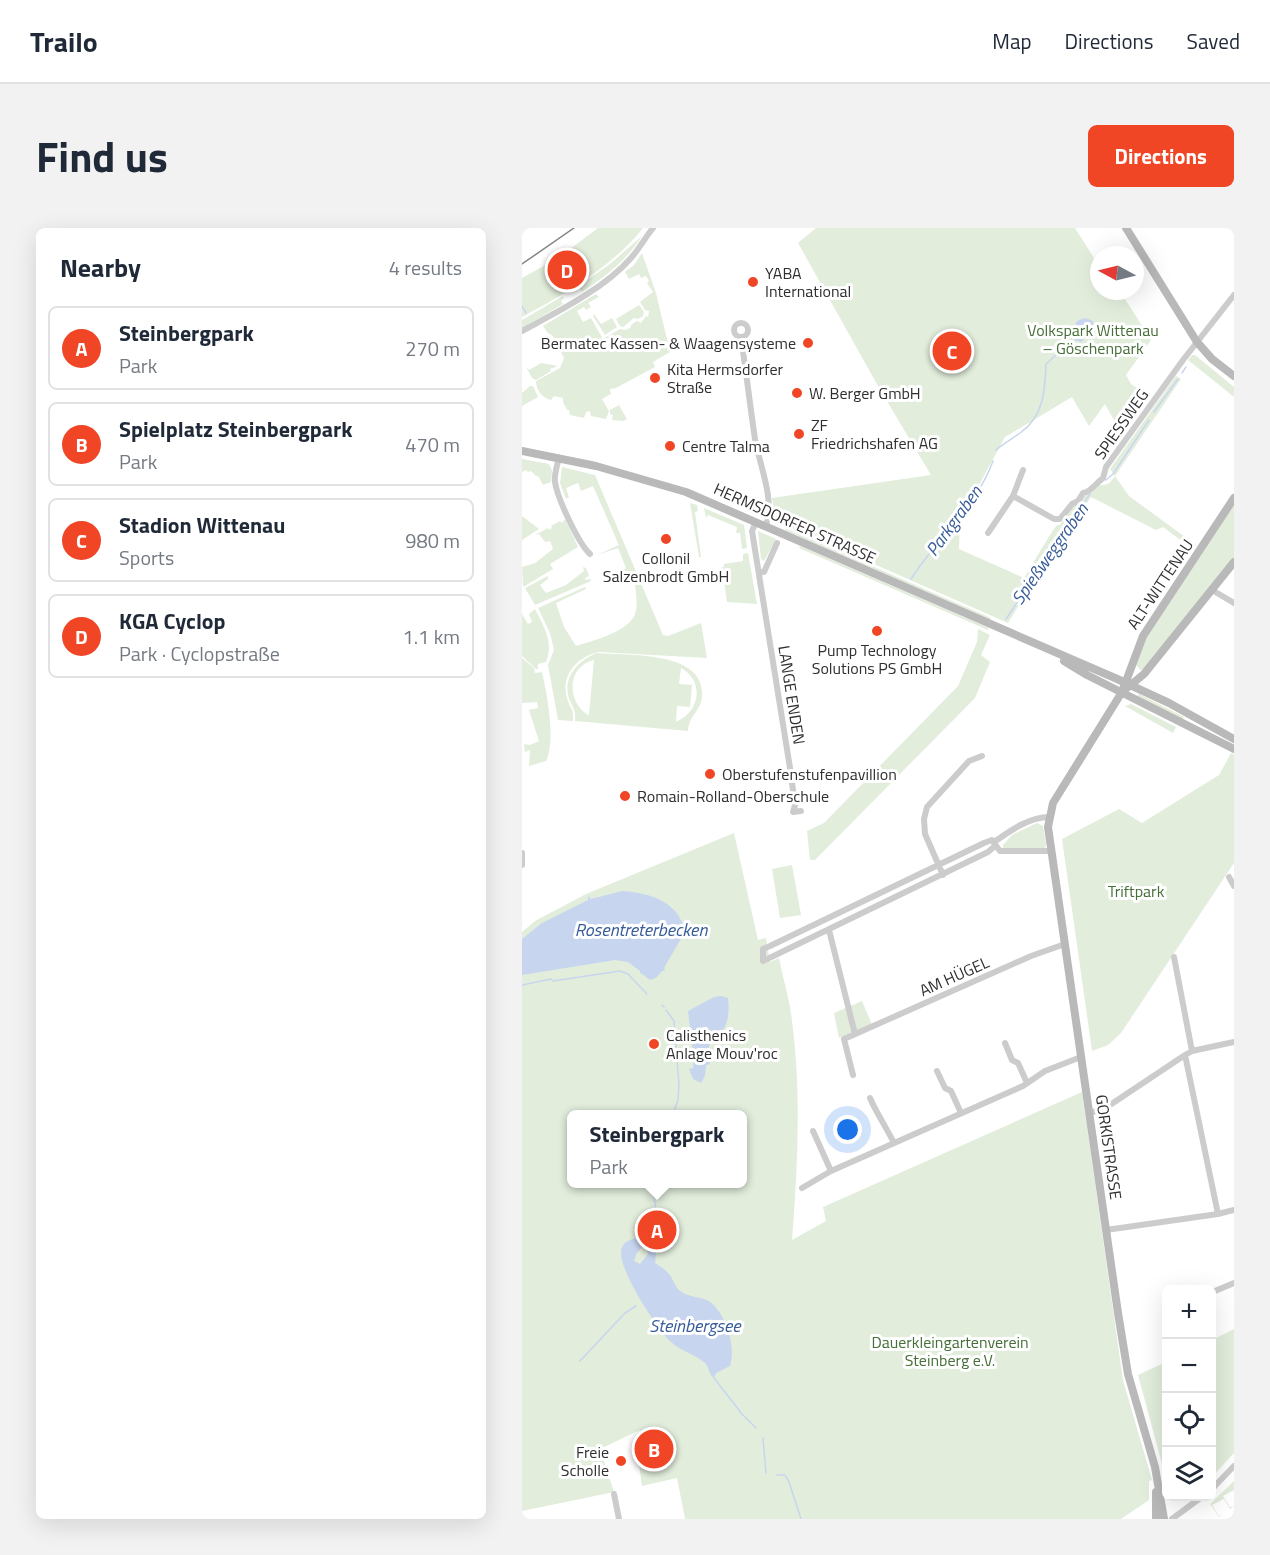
<!DOCTYPE html>
<meta charset="utf-8">
<style>
:root{--surface:#fff;--page:#f2f2f3;--text:#1f2937;--muted:#747a83;--line:#e0e1e3;--accent:#f14626}
body{margin:0;font-family:"Titillium Web",sans-serif;background:var(--page);color:var(--text)}
.controls{position:absolute;right:18px;bottom:18px;display:grid;overflow:hidden;border-radius:9px;box-shadow:0 6px 24px #0002}
.controls button{width:54px;height:54px;display:grid;place-items:center;padding:0;border:0;border-bottom:2px solid var(--line);background:var(--surface);color:var(--text);font:30px sans-serif}
.compass{position:absolute;left:568px;top:18px;width:54px;height:54px;border-radius:50%;background:var(--surface);box-shadow:0 6px 24px #0002;rotate:277deg}
.you{position:absolute;left:326px;top:902px;width:21px;height:21px;margin:-15px;border:4px solid #fff;border-radius:50%;background:#1a73e8;box-shadow:0 0 0 9px #1a73e833}
.badge{display:grid;place-items:center;width:39px;height:39px;border-radius:50%;background:var(--accent);color:#fff;font-size:20px;font-weight:700}
.pin{position:absolute;translate:-50% -50%;border:3px solid #fff;box-shadow:0 2px 6px #0006}
.popup{position:absolute;left:45px;top:882px;width:180px;height:78px;box-sizing:border-box;display:grid;place-content:center;border-radius:9px;background:var(--surface);filter:drop-shadow(0 2px 4px #0005);font-size:20px;white-space:nowrap;color:var(--muted)}
.popup b{font-size:22px;color:var(--text)}
.popup::after{content:'';position:absolute;left:50%;top:100%;margin-left:-12px;border:12px solid transparent;border-top-color:var(--surface)}
.list{margin:0;padding:0;list-style:none}
h2{display:flex;justify-content:space-between;align-items:center;height:78px;margin:0;padding:0 24px;font-size:26px}
h2 small{font-size:20px;font-weight:400;color:var(--muted)}
.list li{display:grid;grid-template-columns:39px 1fr auto;gap:18px;align-items:center;box-sizing:border-box;height:84px;margin:0 12px 12px;padding:0 12px;border:2px solid var(--line);border-radius:9px}
.list b{display:block;font-size:22px;white-space:nowrap}
.list p{margin:0;font-size:20px;white-space:nowrap;color:var(--muted)}
.list em{font-size:20px;font-style:normal;color:var(--muted)}
.icon{flex:none;width:33px;height:33px;fill:none;stroke:currentColor;stroke-width:2;stroke-linecap:round;stroke-linejoin:round}
.map{position:relative;flex:none;width:712px;height:1291px;overflow:hidden;border-radius:9px}
header{display:flex;align-items:center;gap:36px;box-sizing:border-box;height:84px;padding:0 30px;background:var(--surface);border-bottom:2px solid var(--line)}
header strong{font-size:28px}
nav{display:flex;gap:33px;margin-inline-start:auto;font-size:21px}
.intro{display:flex;align-items:center;justify-content:space-between;box-sizing:border-box;height:144px;padding:0 36px}
h1{margin:0;font-size:42px}
.button{padding:15px 27px;border-radius:9px;background:var(--accent);color:#fff;font-size:21px;font-weight:700}
main{display:flex;gap:36px;padding:0 36px}
aside{flex:1;background:var(--surface);border-radius:9px;box-shadow:0 6px 24px #0002}
.map>svg:first-child{display:block}
.green{fill:#e2eddc;fill-rule:evenodd}
.water{fill:#c7d6ee;fill-rule:evenodd}
.lines{fill:none;stroke-linecap:round;stroke-linejoin:round}
.stream{stroke:#c7d6ee;stroke-width:1.5}
.minor{stroke:#ccc;stroke-width:6}
.secondary{stroke:#b9b9b9;stroke-width:8}
.tram{stroke:#848484;stroke-width:1.5}
.poi-dot{fill:#f14626;stroke:#fff;stroke-width:2}
.labels{text-anchor:middle;stroke-width:6;stroke-linejoin:round;paint-order:stroke}
.poi-label{font-size:16px;fill:#2f2f2f;stroke:#fff;text-anchor:start}
.park-label{font-size:16px;fill:#466e39;stroke:#fff}
.street-label{font-size:16px;fill:#2f2f2f;stroke:#fff}
.water-label{font-size:18px;font-style:italic;fill:#375c98;stroke:#fff}
</style>
<header>
<strong>Trailo</strong>
<nav><a>Map</a><a>Directions</a><a>Saved</a></nav>
</header>
<div class="intro"><h1>Find us</h1><a class="button">Directions</a></div>
<main>
<aside>
<h2>Nearby<small>4 results</small></h2>
<ul class="list">
<li><span class="badge">A</span><div><b>Steinbergpark</b><p>Park</p></div><em>270 m</em></li>
<li><span class="badge">B</span><div><b>Spielplatz Steinbergpark</b><p>Park</p></div><em>470 m</em></li>
<li><span class="badge">C</span><div><b>Stadion Wittenau</b><p>Sports</p></div><em>980 m</em></li>
<li><span class="badge">D</span><div><b>KGA Cyclop</b><p>Park · Cyclopstraße</p></div><em>1.1 km</em></li>
</ul>
</aside>
<div class="map">
<svg width="712" height="1291" viewBox="0 0 712 1291">
<rect width="100%" height="100%" fill="#fff"/>
<!-- green -->
<path class="green" d="M76,0H121C90,39 43,66 0,89V50L36,30Z
M294,0H553L577,38V63H598L629,112L604,147L609,156L628,169L604,202L593,194L583,176L567,198L550,169L483,209L438,292L437,321L502,350L531,302L535,297H538L551,278L576,257C586,258 588,255 593,248L588,241L654,148L659,151L593,248L607,268L674,317L669,325L668,319L641,299L634,302L569,269L512,352L486,395L254,293L250,270L409,247L356,158L276,15Z
M120,8C103,34 85,47 60,64L58,61L54,63L52,61L88,36Z
M120,25L134,65L148,124L131,134L133,139L94,160L88,161L89,166L80,171L87,183L84,191L69,188L68,183L64,184L62,190L48,187L47,182H45L41,174V170L32,168L29,172C20,170 14,162 14,153L38,140L42,130L31,108L25,104L21,98L74,66L77,69L66,75L69,79L64,82L62,79L55,83L61,94L69,90L81,111L98,101L103,102L108,100L110,96L115,93L119,95L124,88L126,89L127,83L123,82L118,74L131,64L125,55L127,53L124,48L119,50L117,46L107,51L103,44L112,37Z
M41,68L42,70L39,73L41,76L0,100V92Z
M117,77L122,84L121,88L116,91L112,90L101,99L98,98L94,91Z
M72,86L79,96L90,90L95,99L83,107L71,88Z
M670,127H673L712,159V169L666,132Z
M19,135L36,138L28,141L29,143L14,152L10,150L4,139L7,142Z
M8,158H11L16,169L0,178V165Z
M97,177L105,191L101,193L90,192L91,187L88,186V182Z
M0,231L27,236L30,242L29,254L21,257L16,248H14L9,243L6,244L4,242L0,244Z
M40,239L73,247L141,407L146,408L179,395L185,430L77,424C56,428 38,447 45,470C48,482 52,479 51,493L36,492L26,437L32,422L28,405L16,380L63,359L64,361L34,375L42,399L54,418C70,413 101,405 111,390C117,381 114,367 113,356L97,343L104,340L96,320L75,327L97,317L71,258L59,263L56,255L44,260L47,269L44,271L38,255Z
M168,275L175,277L176,283L173,284L179,329H177Z
M712,275V329L623,441L618,442L614,436L623,410Z
M182,280L222,297L225,320L220,321L218,305H214L215,299L186,287L184,290Z
M0,288L17,301L0,312Z
M43,291L56,319L28,336L31,341L1,359L0,339L13,335L31,321L28,313L23,314L17,306L13,307L26,300L27,302L30,300L29,298L38,293L40,295Z
M263,300L469,390L468,392L263,302Z
M236,303L254,311L242,333L239,331Z
M278,318L467,400L466,402L277,320Z
M226,325L235,376L205,374L200,339H202V336L221,333V326Z
M61,339L64,340L67,348L63,350L64,352L68,351L69,353L13,377L3,360L26,348V351L18,357L24,365L44,357L62,343Z
M13,381C22,399 32,414 24,434L16,436V441H14L0,428V386L6,396L10,394L7,386Z
M456,401L468,407L459,427L468,434L453,470L293,632H288L285,603L302,595L436,458L455,414Z
M75,425C106,428 184,422 180,469C178,485 167,487 166,503L53,493C54,481 51,481 47,470C40,449 57,432 75,425ZM72,432L67,486L66,487C44,473 45,438 72,432ZM159,440C183,453 178,484 154,494L155,478L168,479L170,457L157,456Z
M0,430L12,440L13,445L20,444C25,466 34,513 24,533L7,538L8,522L3,524L2,516L8,517L17,513L7,482L16,480L15,474L0,475Z
M617,466L662,489L661,492L614,469Z
M609,476L654,499L651,505L603,478Z
M709,525L712,527V635L599,805L586,817L570,823L540,611L597,581L620,595L697,547Z
M515,595L521,598L524,616L523,620L481,621V617L490,607Z
M212,605L236,712L244,710L248,734L257,730C260,746 265,763 268,779C280,856 276,935 270,1012L304,993L301,979L560,864L601,1152L630,1252L627,1253V1272L599,1291H163L155,1250L120,1258L115,1222L121,1215L118,1202L78,1221L92,1264L0,1283V704L13,693L64,666ZM50,886H220V956H50Z
M270,637L279,687L258,690L250,641Z
M340,773L350,797L317,810L312,785Z
M712,1101V1225L690,1249V1112Z
M644,1134V1133V1251L616,1147Z
M712,1253V1262L701,1268L708,1279L712,1278L708,1281L702,1271L690,1277L697,1288L701,1287L697,1289L688,1276Z"/>
<!-- water -->
<path class="water" d="M563,90L571,93L572,102L559,114L553,112L551,102L555,93Z
M100,663C117,664 138,668 151,681C156,685 159,693 162,697L160,709L142,740L143,743H140L134,750L128,752L119,745L118,746V743L106,734L93,732L0,747V711L20,695L66,672V668L69,671Z
M199,768L206,770C208,788 206,803 189,813L185,825L188,836L184,837L183,848L179,855L171,851L167,841L171,840L172,831L166,783L192,769Z
M115,1010H125L130,1016H135L133,1035C138,1038 144,1042 148,1047C151,1051 153,1059 158,1063C167,1070 180,1068 188,1074C205,1087 214,1119 208,1138L194,1145L192,1150C186,1146 188,1140 183,1135C173,1126 158,1123 148,1113C135,1100 92,1037 100,1019C103,1013 109,1011 115,1010ZM120,1019L125,1021L126,1026L118,1036L112,1033L115,1025Z"/>
<g class="lines">
<!-- stream -->
<path class="stream" d="M0,78L4,85
M547,116L553,112
M536,125L545,118
M660,145L664,139
M632,184L656,151
M474,222C482,215 490,211 498,205C522,189 523,162 524,136L534,127
M584,252L591,246L627,192
M389,351C414,311 455,278 471,233
M484,391L568,266
M0,757L29,751L31,753L98,743L106,746L125,766
M140,777L142,779
M144,782L152,793L157,857L156,872L151,886
M133,956C129,971 137,989 141,1005L134,1017
M58,1133L103,1085L114,1078
M192,1150L220,1186L234,1200
M241,1210L244,1245
M255,1247H263L267,1254L279,1291"/>
<!-- minor -->
<path class="minor" d="M212 102a7 7 0 1 1 14 0a7 7 0 1 1-14 0Z
M0,103C35,84 82,61 109,30C117,21 123,10 131,0
M219,109C224,143 228,177 233,211C238,239 253,271 244,298
M37,230C35,238 32,246 33,254C35,269 56,315 68,326
M491,268L532,291H538L550,276L556,273L561,265C569,264 574,255 581,250L584,239L661,132L712,67
M234,294L230,303L268,540L273,577L271,584L279,583
M466,305L491,268L501,242
M237,344H242L255,315
M690,362L712,375
M472,615L478,623H530
M473,618L466,624L241,733V721L248,718L462,615L470,612L472,614C488,603 507,589 527,589
M0,625V637
M421,647L403,606L402,591L405,579L447,533L460,528
M707,649L712,658
M307,702L333,806
M652,729L670,823
M483,815L490,832L496,835L505,855
M663,827L696,986
M415,843L423,860L429,863L439,885
M331,847L322,811L509,728L543,716
M348,870C355,886 364,899 372,915
M567,885L582,881L663,827L670,823L712,814
M291,903L309,943
M280,960L309,943L501,858L523,843L559,829
M584,1002L696,986L712,982
M690,1063H693L712,1055
M690,1261L712,1238
M92,1266L97,1291
M650,1291L681,1268"/>
<!-- secondary -->
<path class="secondary" d="M604,0L675,114L690,131L712,148
M0,223L74,238L164,264L593,450L647,475L712,511
M542,433L565,447L712,521
M605,460L622,446L712,334
M634,1264V1291
M642,1291L633,1239L606,1146L596,1085L526,599L531,575L600,464L621,408L712,270"/>
<!-- tram -->
<path class="tram" d="M0,36L52,0"/>
</g>
<!-- markers -->
<g class="poi-dot">
<circle cx="231" cy="54" r="6"/>
<circle cx="286" cy="115" r="6"/>
<circle cx="133" cy="150" r="6"/>
<circle cx="275" cy="165" r="6"/>
<circle cx="277" cy="206" r="6"/>
<circle cx="148" cy="218" r="6"/>
<circle cx="144" cy="311" r="6"/>
<circle cx="355" cy="403" r="6"/>
<circle cx="188" cy="546" r="6"/>
<circle cx="103" cy="568" r="6"/>
<circle cx="132" cy="816" r="6"/>
<circle cx="99" cy="1233" r="6"/>
</g>
<g class="labels">
<!-- poi labels -->
<g class="poi-label">
<text x="243" y="51">YABA<tspan x="243" dy="18">International</tspan></text>
<text x="274" y="121" text-anchor="end">Bermatec Kassen- &amp; Waagensysteme</text>
<text x="145" y="147">Kita Hermsdorfer<tspan x="145" dy="18">Straße</tspan></text>
<text x="287" y="171">W. Berger GmbH</text>
<text x="289" y="203">ZF<tspan x="289" dy="18">Friedrichshafen AG</tspan></text>
<text x="160" y="224">Centre Talma</text>
<text x="144" y="336" text-anchor="middle">Collonil<tspan x="144" dy="18">Salzenbrodt GmbH</tspan></text>
<text x="355" y="428" text-anchor="middle">Pump Technology<tspan x="355" dy="18">Solutions PS GmbH</tspan></text>
<text x="200" y="552">Oberstufenstufenpavillion</text>
<text x="115" y="574">Romain-Rolland-Oberschule</text>
<text x="144" y="813">Calisthenics<tspan x="144" dy="18">Anlage Mouv'roc</tspan></text>
<text x="87" y="1230" text-anchor="end">Freie<tspan x="87" dy="18">Scholle</tspan></text>
</g>
<!-- park labels -->
<g class="park-label">
<text x="571" y="108">Volkspark Wittenau<tspan x="571" dy="18">– Göschenpark</tspan></text>
<text x="614" y="669">Triftpark</text>
<text x="428" y="1120">Dauerkleingartenverein<tspan x="428" dy="18">Steinberg e.V.</tspan></text>
</g>
<!-- street labels -->
<g class="street-label">
<text transform="translate(599 196) rotate(-55)" y="6">SPIESSWEG</text>
<text transform="translate(273 295) rotate(24)" y="6">HERMSDORFER STRASSE</text>
<text transform="translate(638 356) rotate(-56)" y="6">ALT-WITTENAU</text>
<text transform="translate(270 467) rotate(81)" y="6">LANGE ENDEN</text>
<text transform="translate(432 748) rotate(-24)" y="6">AM HÜGEL</text>
<text transform="translate(587 919) rotate(82)" y="6">GORKISTRASSE</text>
</g>
<!-- water labels -->
<g class="water-label">
<text transform="translate(432 293) rotate(-54)" y="6">Parkgraben</text>
<text transform="translate(528 326) rotate(-55)" y="6">Spießweggraben</text>
<text x="119" y="708">Rosentreterbecken</text>
<text x="173" y="1104">Steinbergsee</text>
</g>
</g>
</svg>
<div class="controls">
<button>+</button>
<button>−</button>
<button><svg class="icon" aria-label="locate" viewBox="0 0 24 24"><circle cx="12" cy="12" r="6"/><path d="M12 2v4M12 18v4M2 12h4M18 12h4"/></svg></button>
<button><svg class="icon" aria-label="layers" viewBox="0 0 24 24"><path d="M12 4l9 5-9 5-9-5zM3 14l9 5 9-5"/></svg></button>
</div>
<svg class="compass" viewBox="-18 -18 36 36"><path d="M0-13l5 13h-10z" fill="#e53935"/><path d="M0 13l5-13h-10z" fill="#747a83"/></svg>
<div class="you"></div>
<div class="pin badge" style="left:135px;top:1002px">A</div>
<div class="popup"><b>Steinbergpark</b>Park</div>
<div class="pin badge" style="left:132px;top:1221px">B</div>
<div class="pin badge" style="left:430px;top:123px">C</div>
<div class="pin badge" style="left:45px;top:42px">D</div>
</div>
</main>
